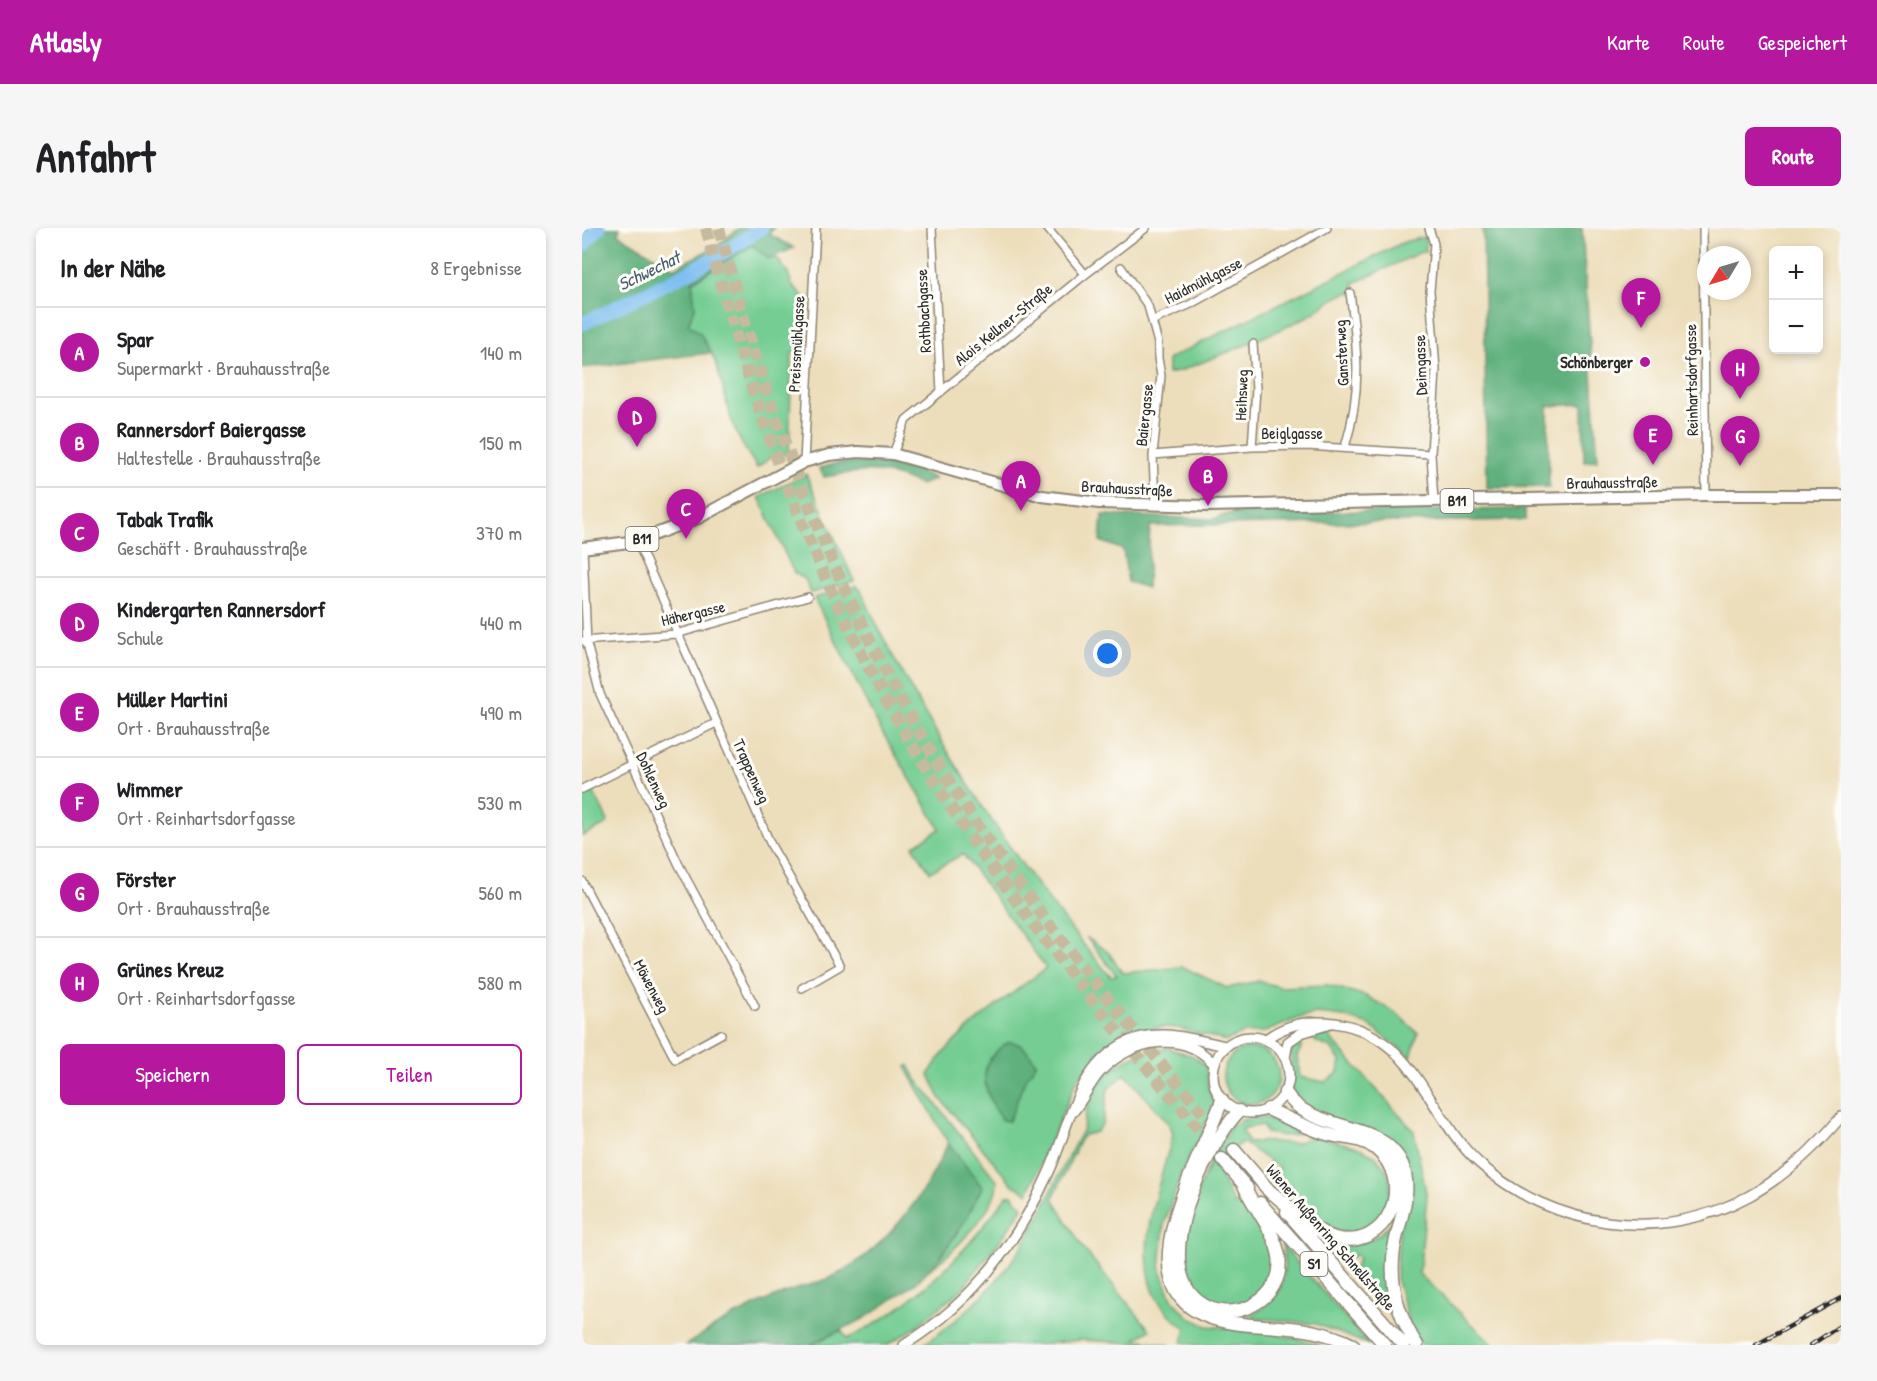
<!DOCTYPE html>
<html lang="de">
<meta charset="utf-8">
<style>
:root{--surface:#fff;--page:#f6f6f6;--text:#202124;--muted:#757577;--line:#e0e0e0;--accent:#b5179e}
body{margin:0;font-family:"Patrick Hand",sans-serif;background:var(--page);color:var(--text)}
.controls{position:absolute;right:18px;top:18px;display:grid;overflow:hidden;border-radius:9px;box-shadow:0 3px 9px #0003}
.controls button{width:54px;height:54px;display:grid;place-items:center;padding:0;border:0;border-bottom:2px solid var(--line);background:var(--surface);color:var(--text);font:30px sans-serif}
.compass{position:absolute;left:1115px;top:18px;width:54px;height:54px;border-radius:50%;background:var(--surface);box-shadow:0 3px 9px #0003;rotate:232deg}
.you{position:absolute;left:526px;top:426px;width:21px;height:21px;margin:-15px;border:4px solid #fff;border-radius:50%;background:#1a73e8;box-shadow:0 0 0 9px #1a73e833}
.badge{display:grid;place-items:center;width:39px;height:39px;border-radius:50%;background:var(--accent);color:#fff;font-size:20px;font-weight:700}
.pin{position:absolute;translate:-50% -50px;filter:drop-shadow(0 2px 3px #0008)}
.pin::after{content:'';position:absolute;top:32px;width:21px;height:18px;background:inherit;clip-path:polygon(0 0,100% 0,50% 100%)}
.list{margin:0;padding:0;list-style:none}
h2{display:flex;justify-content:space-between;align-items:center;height:78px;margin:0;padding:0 24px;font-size:26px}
h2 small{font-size:20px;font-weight:400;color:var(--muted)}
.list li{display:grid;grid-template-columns:39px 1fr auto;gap:18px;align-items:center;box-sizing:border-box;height:90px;padding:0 24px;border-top:2px solid var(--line)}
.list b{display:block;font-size:22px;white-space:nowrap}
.list p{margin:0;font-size:20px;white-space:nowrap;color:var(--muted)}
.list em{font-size:20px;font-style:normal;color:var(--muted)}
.actions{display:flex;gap:12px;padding:18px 24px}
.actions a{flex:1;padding:14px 0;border:2px solid var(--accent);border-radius:9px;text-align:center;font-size:21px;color:var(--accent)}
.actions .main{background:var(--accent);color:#fff}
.map{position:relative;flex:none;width:1259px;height:1117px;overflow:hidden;border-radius:9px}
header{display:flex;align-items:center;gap:36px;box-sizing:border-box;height:84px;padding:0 30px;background:var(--accent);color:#fff}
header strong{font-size:28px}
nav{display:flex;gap:33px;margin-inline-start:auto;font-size:21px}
.intro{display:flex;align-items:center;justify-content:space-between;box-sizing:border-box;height:144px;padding:0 36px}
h1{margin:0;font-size:42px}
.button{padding:15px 27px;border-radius:9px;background:var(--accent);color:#fff;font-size:21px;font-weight:700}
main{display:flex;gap:36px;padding:0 36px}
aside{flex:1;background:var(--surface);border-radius:9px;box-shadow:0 3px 9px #0003}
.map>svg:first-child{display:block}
.green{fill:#74cd93;stroke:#507c5f;stroke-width:1.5;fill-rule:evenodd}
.forest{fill:#5fb07d;stroke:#456e54;stroke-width:1.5}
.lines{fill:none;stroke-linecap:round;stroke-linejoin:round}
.river{stroke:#7cbef1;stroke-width:14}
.motorway-tunnel{stroke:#c6ba9e;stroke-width:12;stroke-dasharray:12 6;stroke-linecap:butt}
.minor-casing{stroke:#8c8473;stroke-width:10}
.secondary-casing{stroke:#8c8473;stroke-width:12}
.primary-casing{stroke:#8c8473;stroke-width:14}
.motorway-casing{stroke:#8c8473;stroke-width:15}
.minor{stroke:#fff;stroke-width:7}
.secondary{stroke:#fff;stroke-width:9}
.primary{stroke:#fff;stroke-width:10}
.motorway{stroke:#fff;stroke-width:12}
.rail-casing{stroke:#2b2b2b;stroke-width:4.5}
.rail{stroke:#fdfcf7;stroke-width:2;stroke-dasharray:7;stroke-linecap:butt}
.poi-dot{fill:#b5179e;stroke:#fdfcf7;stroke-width:2}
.labels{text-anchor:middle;stroke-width:6;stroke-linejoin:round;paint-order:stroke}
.shield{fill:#fdfcf7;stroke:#6a6a68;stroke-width:1.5}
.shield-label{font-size:15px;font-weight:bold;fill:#2b2b2b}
.street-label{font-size:16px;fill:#2b2b2b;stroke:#fdfcf7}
.poi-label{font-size:16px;font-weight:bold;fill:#2b2b2b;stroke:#fdfcf7;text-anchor:end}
.water-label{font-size:18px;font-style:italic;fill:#475e70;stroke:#fdfcf7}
</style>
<header>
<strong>Atlasly</strong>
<nav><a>Karte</a><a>Route</a><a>Gespeichert</a></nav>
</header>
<div class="intro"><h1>Anfahrt</h1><a class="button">Route</a></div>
<main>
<aside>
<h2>In der Nähe<small>8 Ergebnisse</small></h2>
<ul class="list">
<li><span class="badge">A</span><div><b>Spar</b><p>Supermarkt · Brauhausstraße</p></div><em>140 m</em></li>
<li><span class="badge">B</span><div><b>Rannersdorf Baiergasse</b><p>Haltestelle · Brauhausstraße</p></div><em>150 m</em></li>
<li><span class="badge">C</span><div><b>Tabak Trafik</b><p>Geschäft · Brauhausstraße</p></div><em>370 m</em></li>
<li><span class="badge">D</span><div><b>Kindergarten Rannersdorf</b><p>Schule</p></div><em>440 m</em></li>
<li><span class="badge">E</span><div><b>Müller Martini</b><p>Ort · Brauhausstraße</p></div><em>490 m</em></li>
<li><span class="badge">F</span><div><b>Wimmer</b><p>Ort · Reinhartsdorfgasse</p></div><em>530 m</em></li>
<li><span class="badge">G</span><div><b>Förster</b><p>Ort · Brauhausstraße</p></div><em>560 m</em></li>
<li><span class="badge">H</span><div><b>Grünes Kreuz</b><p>Ort · Reinhartsdorfgasse</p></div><em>580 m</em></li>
</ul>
<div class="actions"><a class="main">Speichern</a><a>Teilen</a></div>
</aside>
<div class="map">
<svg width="1259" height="1117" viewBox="0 0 1259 1117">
<rect width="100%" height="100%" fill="#fdfcf7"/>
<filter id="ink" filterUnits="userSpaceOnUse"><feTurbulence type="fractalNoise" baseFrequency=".0167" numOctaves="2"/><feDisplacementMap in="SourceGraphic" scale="12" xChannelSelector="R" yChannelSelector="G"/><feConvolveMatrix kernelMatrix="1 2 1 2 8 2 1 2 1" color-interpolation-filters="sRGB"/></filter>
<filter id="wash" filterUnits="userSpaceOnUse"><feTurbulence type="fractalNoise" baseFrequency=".008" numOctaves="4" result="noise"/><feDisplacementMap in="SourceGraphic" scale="24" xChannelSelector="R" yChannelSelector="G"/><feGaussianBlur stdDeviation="1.35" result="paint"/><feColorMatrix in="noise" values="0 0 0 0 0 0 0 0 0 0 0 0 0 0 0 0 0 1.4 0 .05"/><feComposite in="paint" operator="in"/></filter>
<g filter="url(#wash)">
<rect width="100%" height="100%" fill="#eddebb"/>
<!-- green -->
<path class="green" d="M843,9L844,24H839L772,55L773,64C756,64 742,79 728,87C686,109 641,126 598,143L586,146V131L822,14Z
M170,17L187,31L195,30L206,45L210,57L225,73V120L210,125L207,225L188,230L175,240C169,230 161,219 156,208C138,172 142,121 106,96L113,80L110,54Z
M224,246L272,353L229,365L223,351L212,345L177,269Z
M274,358L279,362C300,411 327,458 354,504C405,590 463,673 529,749L535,748L504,709L526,724L541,745L601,739L645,760L677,753L698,759L746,757L784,768L813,784L836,805L829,829L787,797L762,789L735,786L717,790L683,804L662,805L644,813L596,800L580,799L551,804L520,822L495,852L446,965L431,957L358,870L347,847C361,813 433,764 464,740L381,626L348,644L331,618L358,601L297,499L232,370ZM427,814L454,835L442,854L427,893L420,892C403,868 406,858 409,830Z
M11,563L26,593L24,597L0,608V568Z
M750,805L749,811L832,903L845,969L837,1046L912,1117H840L828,1098L814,1050L822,935L721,880L710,863L709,824L716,814L718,813L720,818L715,828L718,849L743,854L755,846L759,834L749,820L734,814L732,810V807Z
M586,820L611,828L624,838L627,862L633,874L630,887L600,944L582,996L578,1040L590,1071L608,1090L625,1098L687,1104L740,1117H613L600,1114L604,1101C592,1091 577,1078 571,1062C554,1012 578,956 591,907L588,897L543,846L526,861L521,895L514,904L502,907L498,912L471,970L501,1020L568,1102L554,1111L589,1117L498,1112L456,1117H341C383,1088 421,1052 446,1008C466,973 481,936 501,901C506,852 537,825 586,820Z
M641 848a28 28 0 1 1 56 0a28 28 0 1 1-56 0Z
M327,837L333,849L415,953C416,982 366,1029 344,1044C367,1019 384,991 400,959L366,915L324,839Z
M686,890L712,900L715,906L703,908L684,905L680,897L660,901L666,915C684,911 693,915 711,915C718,916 722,910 728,909C736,907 751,913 760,915C857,933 788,1048 728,987C720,980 714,970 708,962V957L693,944L697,940L660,914L633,937L652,977L660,971L688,1016L693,1032L689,1054L671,1075L638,1081C630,1076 617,1070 610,1063C583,1031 626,926 650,898C659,889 674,890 686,890Z
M425,967H430L441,979L421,1009L379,1062L330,1102L305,1117H228L259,1102L265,1111C331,1079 383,1027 425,967Z
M813,990L804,1037L815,1094L772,1041L777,1030L774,1027L761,1032L740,1010C769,1023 793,1016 813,990Z
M700,1017L788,1117L734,1096L665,1089C697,1075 708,1051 700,1017Z"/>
<!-- forest -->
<path class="forest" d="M0,0H38L36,6L92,40L135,18L157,0H192L187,6L212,20L187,31L170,17L110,53L113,80L106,96L118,105L129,125L0,140Z
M901,0H1000L1016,232L1002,233L1001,176L966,178L967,259L905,260Z
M309,234L320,241L327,237L353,251L339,257C296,239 287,242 242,249L237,240L256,235Z
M943,281V292L568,298L565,360L546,354L541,322L518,313L520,287L632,291L649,285Z
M427,814C440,814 447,825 454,835L442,854L427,893L420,892C401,864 391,835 427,814Z
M366,915L400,959L384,991L360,1027L334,1055L283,1090L228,1117H104C134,1096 167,1079 200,1066C218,1058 240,1055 256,1046C307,1017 344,966 366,915Z"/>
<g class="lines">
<!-- river -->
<path class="river" d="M0,18L17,0
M0,96C60,66 124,40 179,0"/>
</g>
</g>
<g filter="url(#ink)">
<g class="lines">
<!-- motorway-tunnel -->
<path class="motorway-tunnel" d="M124,0C170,181 234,356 330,517C415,660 522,789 629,916
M137,0C191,211 271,412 393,593C471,709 562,815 652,922"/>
<!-- minor casing -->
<g class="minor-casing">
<path id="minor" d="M350,0L359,164
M465,0L503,46
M847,0L852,16L848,63L854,142L849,226L852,274
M1121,0L1124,267
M539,39L566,78L576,115V130L579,148L571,227L573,277
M572,92L607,77L745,0
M670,219L674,161L671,116
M763,219C780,164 776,121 768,65
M311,226L324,192L500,49L564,0
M571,227L670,219L725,218L849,226
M222,234L234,0
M55,313L189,617L258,738L220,760
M1,320L5,416L18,466L97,637L173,778
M0,413L94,406L226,369
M0,561L134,495
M0,653L93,831L139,806"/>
</g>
<!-- secondary casing -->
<g class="secondary-casing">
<path id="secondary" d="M631 847a38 38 0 1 1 76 0a38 38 0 1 1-76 0Z
M684,811C720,784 772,791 806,818C841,845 860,902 897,935C971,1001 1079,1016 1167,968C1202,949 1233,920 1259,889
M703,830L706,814L719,805L745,797
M491,884C502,871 508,854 520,842C550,812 601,801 632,836
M322,1117C389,1076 434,1017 466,946C488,899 492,844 541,816C573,798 610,811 643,818"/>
</g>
<!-- primary casing -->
<g class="primary-casing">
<path id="primary" d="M0,320L55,313L116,290L222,234L247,227L276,224L311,226L460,268L517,275L626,278L1124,267H1259"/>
</g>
<!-- motorway casing -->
<g class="motorway-casing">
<path id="motorway" d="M703,864C730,907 798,889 820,936C832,965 816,994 812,1021C807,1056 816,1088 835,1117
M640,872C618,936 526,1077 651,1095C694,1101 730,1096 771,1117
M686,881C705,890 725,900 745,906C761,911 779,909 793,920C835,953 806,1024 753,1010C730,1003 706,976 686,962
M657,883C624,918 567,1034 616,1073C649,1100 704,1071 697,1028C692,1001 671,980 661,955
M652,922L690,966
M640,931L665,960
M678,975L803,1117
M705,984L822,1117"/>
</g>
<!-- minor -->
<use href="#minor" class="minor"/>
<!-- secondary -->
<use href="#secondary" class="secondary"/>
<!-- primary -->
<use href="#primary" class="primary"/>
<!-- motorway -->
<use href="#motorway" class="motorway"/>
<!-- rail casing -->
<g class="rail-casing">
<path id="rail" d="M1174,1117L1259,1070
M1229,1117L1259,1097"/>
</g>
<!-- rail -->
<use href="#rail" class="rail"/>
</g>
</g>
<!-- markers -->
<circle class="poi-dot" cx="1063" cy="134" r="6"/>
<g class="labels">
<!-- shield labels -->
<g class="shield">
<rect x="858.5" y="261" width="33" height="24" rx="4.5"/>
<rect x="43.5" y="299" width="33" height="24" rx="4.5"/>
<rect x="718.5" y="1024" width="27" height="24" rx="4.5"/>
</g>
<g class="shield-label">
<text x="875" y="278">B11</text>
<text x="60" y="316">B11</text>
<text x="732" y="1041">S1</text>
</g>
<!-- street labels -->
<g class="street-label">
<text transform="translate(621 52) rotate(-27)" y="6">Haidmühlgasse</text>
<text transform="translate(341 83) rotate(-93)" y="6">Rothbachgasse</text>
<text transform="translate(421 96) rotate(-39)" y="6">Alois Kellner-Straße</text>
<text transform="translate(214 116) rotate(-87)" y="6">Preissmühlgasse</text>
<text transform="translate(759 125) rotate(-93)" y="6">Gansterweg</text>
<text transform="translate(838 137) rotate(-92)" y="6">Deimgasse</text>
<text transform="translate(1109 152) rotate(-91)" y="6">Reinhartsdorfgasse</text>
<text transform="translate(659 167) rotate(-88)" y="6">Heihsweg</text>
<text transform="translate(562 187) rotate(-84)" y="6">Baiergasse</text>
<text x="710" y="211">Beiglgasse</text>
<text transform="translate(1030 254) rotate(-1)" y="6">Brauhausstraße</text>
<text transform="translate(545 260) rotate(3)" y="6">Brauhausstraße</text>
<text transform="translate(111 385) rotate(-13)" y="6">Hähergasse</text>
<text transform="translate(170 543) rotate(66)" y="6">Trappenweg</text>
<text transform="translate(72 552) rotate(65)" y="6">Dohlenweg</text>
<text transform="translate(70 758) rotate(62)" y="6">Möwenweg</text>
<text transform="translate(749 1009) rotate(49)" y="6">Wiener Außenring Schnellstraße</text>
</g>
<!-- poi labels -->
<g class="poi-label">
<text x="1051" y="140">Schönberger</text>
</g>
<!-- water labels -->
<g class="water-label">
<text transform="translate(67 43) rotate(-26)" y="6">Schwechat</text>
</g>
</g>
</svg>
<div class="controls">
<button>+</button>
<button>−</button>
</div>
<svg class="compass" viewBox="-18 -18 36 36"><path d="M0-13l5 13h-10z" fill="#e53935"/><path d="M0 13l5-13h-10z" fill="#757577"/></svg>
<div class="you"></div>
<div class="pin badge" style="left:439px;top:283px">A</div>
<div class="pin badge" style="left:626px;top:278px">B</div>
<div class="pin badge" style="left:104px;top:311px">C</div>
<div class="pin badge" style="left:55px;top:219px">D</div>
<div class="pin badge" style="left:1071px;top:237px">E</div>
<div class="pin badge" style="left:1059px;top:100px">F</div>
<div class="pin badge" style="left:1158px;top:238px">G</div>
<div class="pin badge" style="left:1158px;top:171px">H</div>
</div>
</main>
